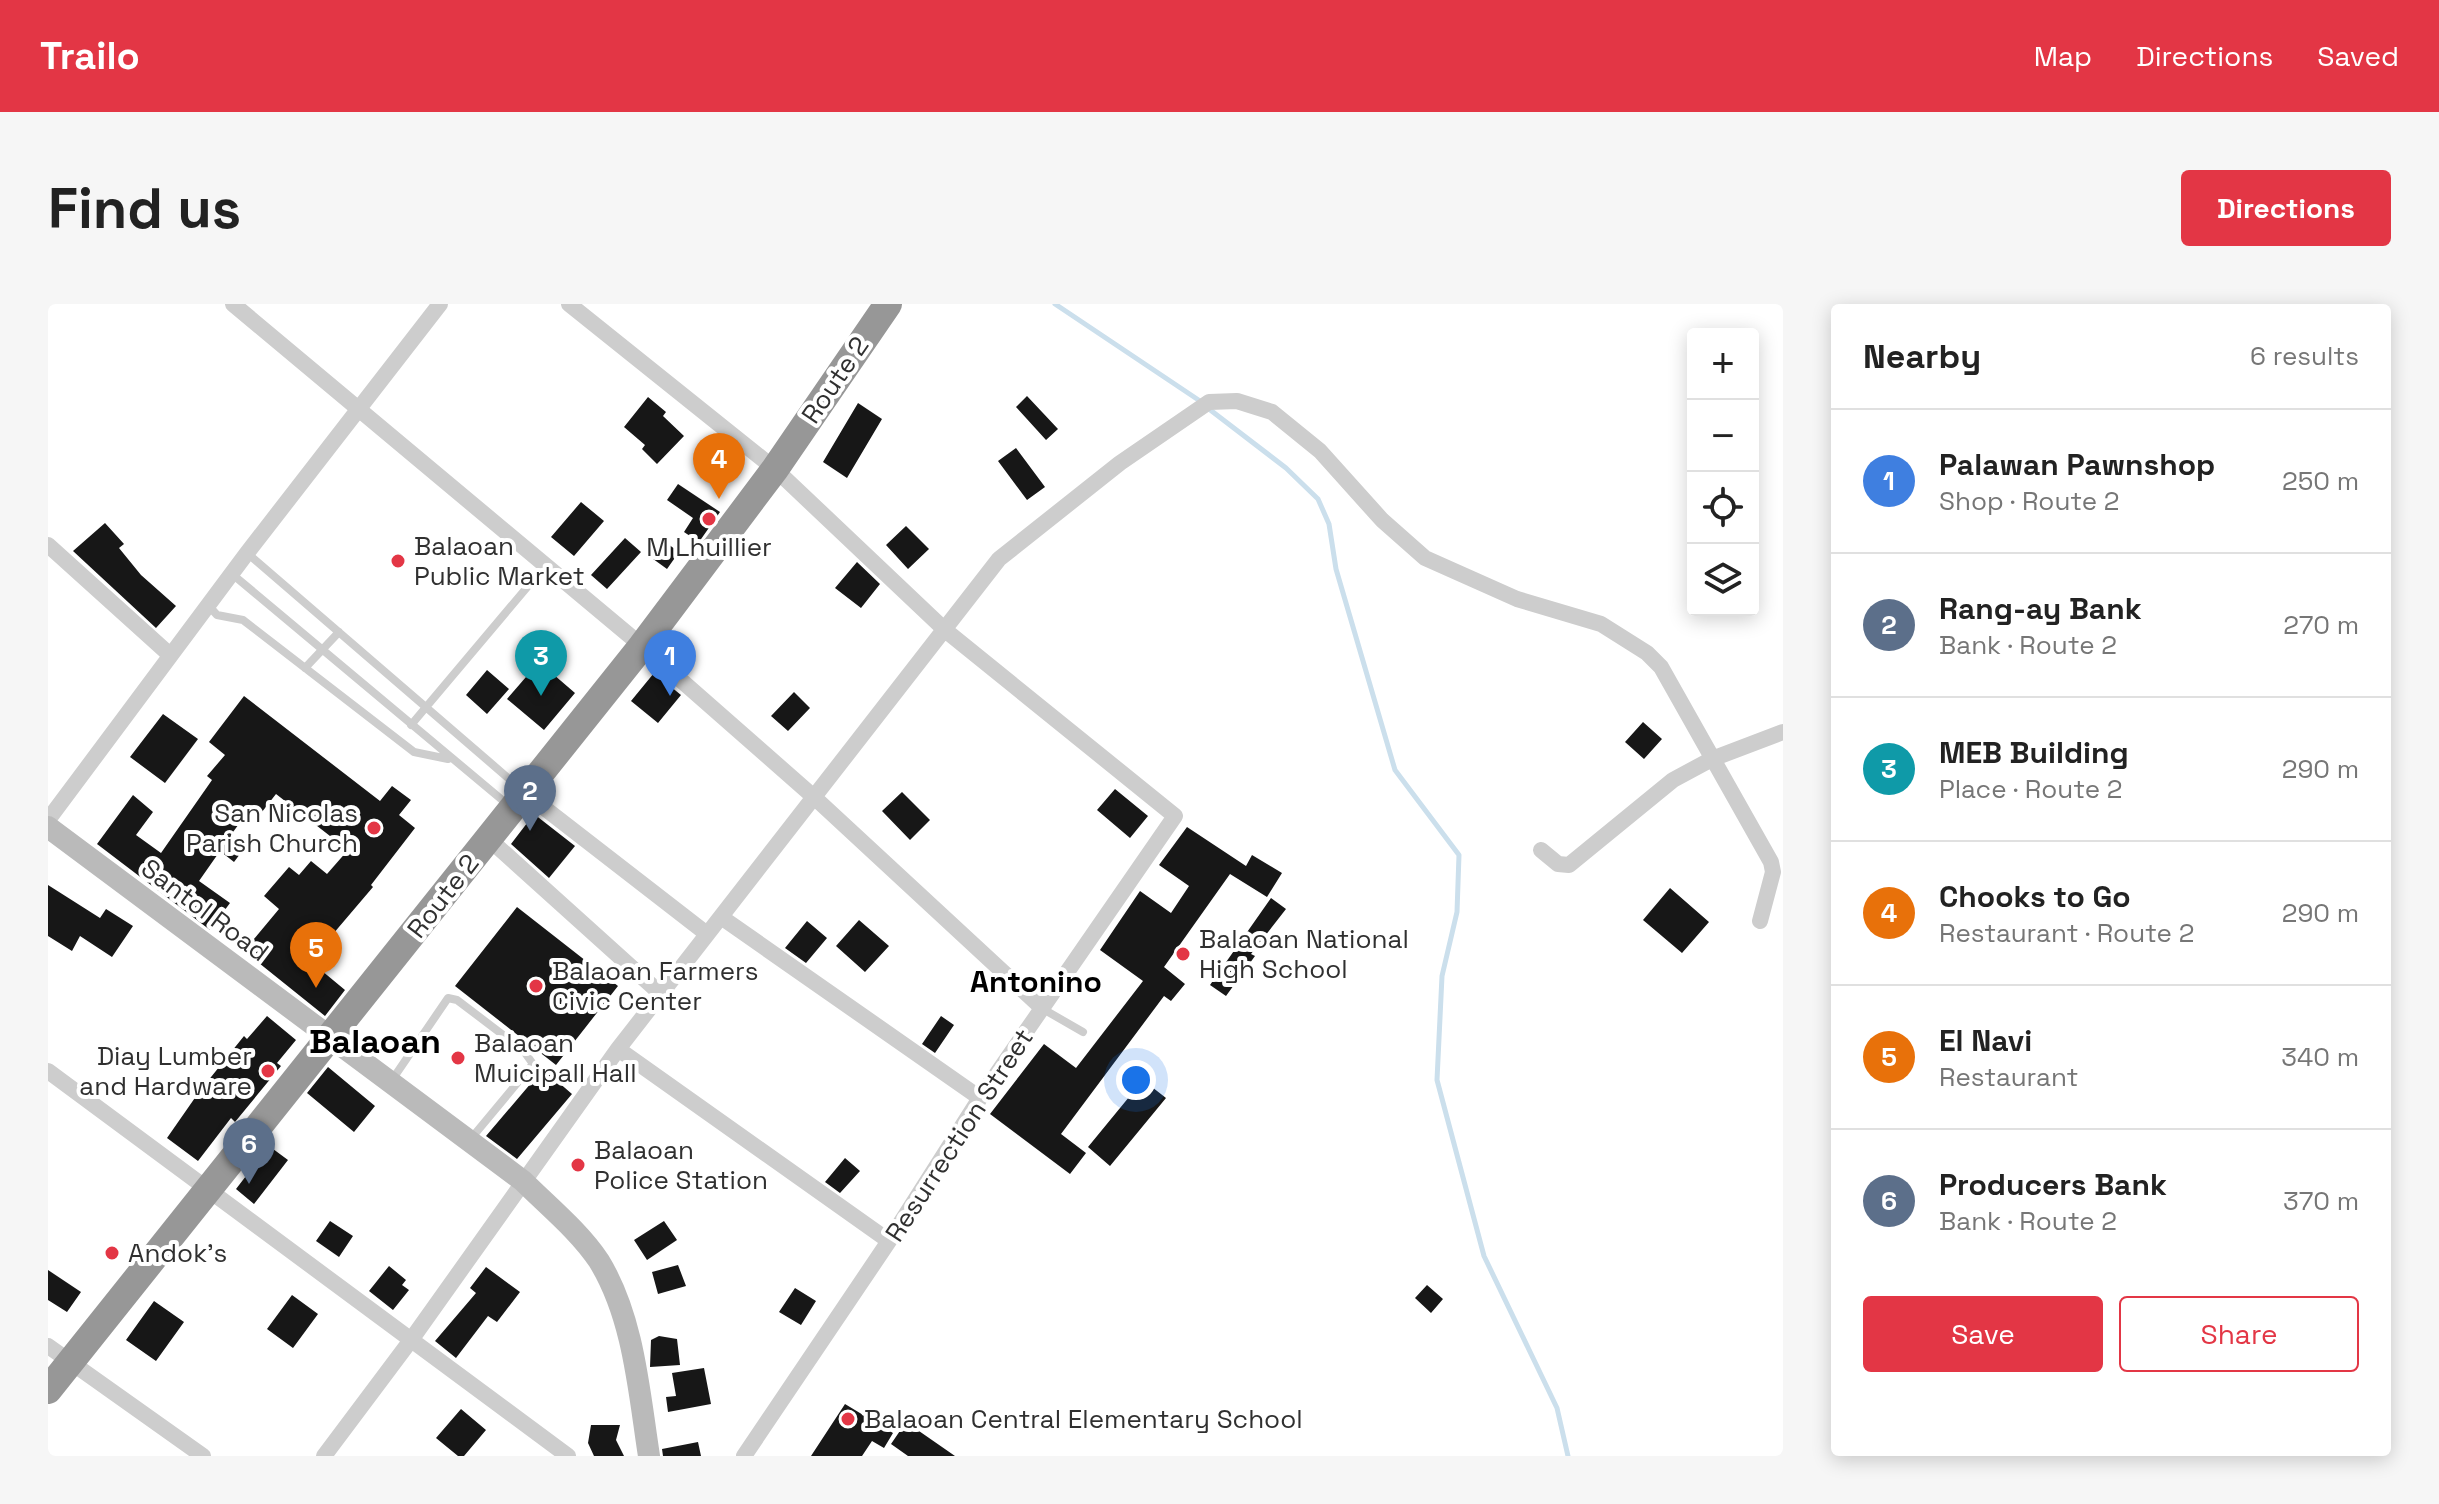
<!DOCTYPE html>
<meta charset="utf-8">
<style>
:root{--surface:#fff;--page:#f6f6f6;--text:#222;--muted:#767676;--line:#e0e0e0;--accent:#e33645}
body{margin:0;font-family:"Space Grotesk",sans-serif;background:var(--page);color:var(--text)}
.controls{position:absolute;right:24px;top:24px;display:grid;overflow:hidden;border-radius:8px;box-shadow:0 4px 20px #0003}
.controls button{width:72px;height:72px;display:grid;place-items:center;padding:0;border:0;border-bottom:2px solid var(--line);background:var(--surface);color:var(--text);font:40px sans-serif}
.you{position:absolute;left:1088px;top:776px;width:28px;height:28px;margin:-20px;border:6px solid #fff;border-radius:50%;background:#1a73e8;box-shadow:0 0 0 12px #1a73e833}
.badge{display:grid;place-items:center;width:52px;height:52px;border-radius:50%;background:var(--accent);color:#fff;font-size:26px;font-weight:700}
.pin{position:absolute;translate:-50% -66px;filter:drop-shadow(0 2px 4px #0008)}
.pin::after{content:'';position:absolute;top:42px;width:28px;height:24px;background:inherit;clip-path:polygon(0 0,100% 0,50% 100%)}
.list{margin:0;padding:0;list-style:none}
h2{display:flex;justify-content:space-between;align-items:center;height:104px;margin:0;padding:0 32px;font-size:34px}
h2 small{font-size:26px;font-weight:400;color:var(--muted)}
.list li{display:grid;grid-template-columns:52px 1fr auto;gap:24px;align-items:center;box-sizing:border-box;height:144px;padding:0 32px;border-top:2px solid var(--line)}
.list b{display:block;font-size:30px;white-space:nowrap}
.list p{margin:0;font-size:26px;white-space:nowrap;color:var(--muted)}
.list em{font-size:26px;font-style:normal;color:var(--muted)}
.actions{display:flex;gap:16px;padding:24px 32px}
.actions a{flex:1;padding:18px 0;border:2px solid var(--accent);border-radius:8px;text-align:center;font-size:28px;color:var(--accent)}
.actions .main{background:var(--accent);color:#fff}
.icon{flex:none;width:44px;height:44px;fill:none;stroke:currentColor;stroke-width:2;stroke-linecap:round;stroke-linejoin:round}
.map{position:relative;flex:none;width:1735px;height:1152px;overflow:hidden;border-radius:8px}
header{display:flex;align-items:center;gap:48px;box-sizing:border-box;height:112px;padding:0 40px;background:var(--accent);color:#fff}
header strong{font-size:38px}
nav{display:flex;gap:44px;margin-inline-start:auto;font-size:28px}
.intro{display:flex;align-items:center;justify-content:space-between;box-sizing:border-box;height:192px;padding:0 48px}
h1{margin:0;font-size:56px}
.button{padding:20px 36px;border-radius:8px;background:var(--accent);color:#fff;font-size:28px;font-weight:700}
main{display:flex;gap:48px;padding:0 48px}
aside{flex:1;background:var(--surface);border-radius:8px;box-shadow:0 4px 20px #0003}
.map>svg:first-child{display:block}
.lines{fill:none;stroke-linecap:round;stroke-linejoin:round}
.stream{stroke:#cbdfec;stroke-width:5}
.building{fill:#171717}
.lane{stroke:#cdcdcd;stroke-width:8}
.street{stroke:#cdcdcd;stroke-width:16}
.secondary{stroke:#bababa;stroke-width:22}
.highway{stroke:#979797;stroke-width:28}
.poi-dot{fill:#e33645;stroke:#fff;stroke-width:3}
.labels{text-anchor:middle;stroke-width:8;stroke-linejoin:round;paint-order:stroke}
.street-label{font-size:26px;fill:#303030;stroke:#fff}
.poi-label{font-size:26px;fill:#303030;stroke:#fff;text-anchor:start}
.quarter-label{font-size:30px;font-weight:bold;fill:#000;stroke:#fff}
.district-label{font-size:34px;font-weight:bold;fill:#000;stroke:#fff}
</style>
<header>
<strong>Trailo</strong>
<nav><a>Map</a><a>Directions</a><a>Saved</a></nav>
</header>
<div class="intro"><h1>Find us</h1><a class="button">Directions</a></div>
<main>
<div class="map">
<svg width="1735" height="1152" viewBox="0 0 1735 1152">
<rect width="100%" height="100%" fill="#fff"/>
<g class="lines">
<!-- stream -->
<path class="stream" d="M1007,0L1152,97
M1161,105L1238,164L1270,195L1281,220L1288,265L1347,466L1411,551L1409,608L1394,672L1389,776L1436,952L1509,1104L1520,1152"/>
</g>
<!-- building -->
<path class="building" d="M979,92L1010,125L998,136L968,103Z
M600,93L618,108L615,112L636,132L609,160L594,145L597,141L576,123Z
M810,99L834,115L799,174L775,158Z
M968,144L997,183L979,196L950,157Z
M630,180L672,208L651,238L636,228L645,214L619,196Z
M533,198L556,217L526,252L503,233Z
M57,219L76,240L71,244L93,271L128,302L108,324L25,247Z
M858,222L881,245L860,265L838,241Z
M577,234L593,248L559,285L543,271Z
M613,235L631,248L619,265L601,252Z
M809,258L832,280L813,304L787,284Z
M491,358L527,389L496,426L459,395Z
M439,366L461,385L439,410L418,391Z
M606,369L633,391L610,419L583,397Z
M746,388L762,404L740,427L723,412Z
M196,392L332,497L344,482L363,496L351,511L367,524L323,581L325,583L262,657L297,686L277,712L196,647L231,605L216,592L241,563L251,571L263,557L279,570L300,546L228,490L210,513L201,506L180,535L195,546L186,558L172,547L151,577L182,599L162,626L49,540L85,491L105,508L88,531L113,549L164,476L159,472L177,451L161,438Z
M115,410L150,435L117,479L82,453Z
M1595,418L1614,435L1596,455L1577,438Z
M1067,485L1100,512L1082,534L1049,506Z
M854,488L882,516L862,536L834,507Z
M486,510L527,542L501,574L463,540Z
M1139,523L1198,562L1204,551L1234,569L1219,593L1182,570L1116,663L1137,680L1123,697L1116,692L1013,830L1038,849L1022,870L942,810L996,740L1028,764L1095,677L1052,646L1092,587L1123,609L1141,582L1111,561Z
M0,581L52,614L58,605L85,622L64,653L32,632L24,647L0,632Z
M1622,584L1661,618L1634,649L1595,616Z
M1223,594L1238,605L1203,650L1207,652L1178,692L1162,681Z
M469,603L570,682L508,761L407,682Z
M811,616L841,642L817,668L788,642Z
M759,617L779,634L758,659L737,644Z
M219,712L248,736L229,759L233,762L187,818L183,814L150,857L119,834L151,788L196,732L199,735Z
M893,712L906,721L887,749L874,740Z
M280,763L327,802L306,828L259,789Z
M495,765L524,790L469,855L438,832Z
M1095,776L1118,794L1062,862L1040,843Z
M221,842L240,856L206,900L188,885Z
M797,854L812,867L792,889L777,878Z
M282,917L305,932L291,953L268,937Z
M616,917L629,936L599,956L586,936Z
M630,961L638,982L610,990L604,968Z
M341,962L358,976L354,981L361,986L345,1006L321,987Z
M438,963L472,988L449,1018L440,1012L408,1054L387,1037L428,989L422,984Z
M0,966L33,988L19,1008L0,996Z
M1379,981L1395,995L1383,1009L1367,994Z
M747,984L768,997L753,1021L731,1008Z
M244,991L270,1010L245,1044L219,1025Z
M106,997L136,1018L108,1057L78,1036Z
M611,1032L629,1035L632,1061L602,1063L603,1036Z
M656,1064L663,1100L620,1108L618,1093L628,1092L624,1069Z
M797,1100L845,1129L836,1144L824,1137L814,1152H763Z
M413,1105L438,1126L416,1152H410L388,1134Z
M858,1118L907,1152H860L843,1140Z
M543,1121H572L568,1136L576,1152H546L540,1139Z
M650,1138L653,1152H615L614,1145Z"/>
<g class="lines">
<!-- lane -->
<path class="lane" d="M199,249L474,486
M184,270L459,500
M160,301L169,311L195,316L366,448L400,455
M257,364L291,328
M363,421L497,262
M995,705L1035,728
M344,776L400,694L409,696L475,746L485,760L421,837"/>
<!-- street -->
<path class="street" d="M185,0L594,342L767,494L994,704
M521,0L727,165L897,326L1127,512L932,794L841,937L696,1152
M0,241L122,351
M477,489L659,630
M0,516L199,249L392,0
M441,535L613,690
M1493,546L1510,560L1521,561L1625,476L1664,455L1735,428
M673,613L932,794
M570,745L841,937
M0,767L520,1152
M0,1042L155,1152
M276,1152L363,1036L570,745L951,255L1072,159L1161,98L1189,97L1224,108L1272,147L1334,216L1377,254L1469,295L1553,320L1599,349L1613,363L1723,558L1725,568L1712,617"/>
<!-- secondary -->
<path class="secondary" d="M0,523L475,877C500,902 531,927 551,957C586,1014 591,1088 601,1152"/>
<!-- highway -->
<path class="highway" d="M0,1086L594,342L727,165L840,0"/>
</g>
<!-- markers -->
<g class="poi-dot">
<circle cx="661" cy="215" r="8"/>
<circle cx="350" cy="257" r="8"/>
<circle cx="326" cy="524" r="8"/>
<circle cx="1135" cy="650" r="8"/>
<circle cx="488" cy="682" r="8"/>
<circle cx="410" cy="754" r="8"/>
<circle cx="220" cy="767" r="8"/>
<circle cx="530" cy="861" r="8"/>
<circle cx="64" cy="949" r="8"/>
<circle cx="800" cy="1115" r="8"/>
</g>
<g class="labels">
<!-- street labels -->
<g class="street-label">
<text transform="translate(787 76) rotate(-56)" y="9">Route 2</text>
<text transform="translate(395 592) rotate(-52)" y="9">Route 2</text>
<text transform="translate(157 606) rotate(37)" y="9">Santol Road</text>
<text transform="translate(911 831) rotate(-57)" y="9">Resurrection Street</text>
</g>
<!-- poi labels -->
<g class="poi-label">
<text x="366" y="251">Balaoan<tspan x="366" dy="30">Public Market</tspan></text>
<text x="661" y="252" text-anchor="middle">M Lhuillier</text>
<text x="310" y="518" text-anchor="end">San Nicolas<tspan x="310" dy="30">Parish Church</tspan></text>
<text x="1151" y="644">Balaoan National<tspan x="1151" dy="30">High School</tspan></text>
<text x="504" y="676">Balaoan Farmers<tspan x="504" dy="30">Civic Center</tspan></text>
<text x="426" y="748">Balaoan<tspan x="426" dy="30">Muicipall Hall</tspan></text>
<text x="204" y="761" text-anchor="end">Diay Lumber<tspan x="204" dy="30">and Hardware</tspan></text>
<text x="546" y="855">Balaoan<tspan x="546" dy="30">Police Station</tspan></text>
<text x="80" y="958">Andok's</text>
<text x="816" y="1124">Balaoan Central Elementary School</text>
</g>
<!-- quarter labels -->
<g class="quarter-label">
<text x="988" y="688">Antonino</text>
</g>
<!-- district labels -->
<g class="district-label">
<text x="327" y="749">Balaoan</text>
</g>
</g>
</svg>
<div class="controls">
<button>+</button>
<button>−</button>
<button><svg class="icon" aria-label="locate" viewBox="0 0 24 24"><circle cx="12" cy="12" r="6"/><path d="M12 2v4M12 18v4M2 12h4M18 12h4"/></svg></button>
<button><svg class="icon" aria-label="layers" viewBox="0 0 24 24"><path d="M12 4l9 5-9 5-9-5zM3 14l9 5 9-5"/></svg></button>
</div>
<div class="you"></div>
<div class="pin badge" style="left:622px;top:392px;background:#3f7fe0">1</div>
<div class="pin badge" style="left:482px;top:527px;background:#5c6f8a">2</div>
<div class="pin badge" style="left:493px;top:392px;background:#0f9aa8">3</div>
<div class="pin badge" style="left:671px;top:195px;background:#e8710a">4</div>
<div class="pin badge" style="left:268px;top:684px;background:#e8710a">5</div>
<div class="pin badge" style="left:201px;top:880px;background:#5c6f8a">6</div>
</div>
<aside>
<h2>Nearby<small>6 results</small></h2>
<ul class="list">
<li><span class="badge" style="background:#3f7fe0">1</span><div><b>Palawan Pawnshop</b><p>Shop · Route 2</p></div><em>250 m</em></li>
<li><span class="badge" style="background:#5c6f8a">2</span><div><b>Rang-ay Bank</b><p>Bank · Route 2</p></div><em>270 m</em></li>
<li><span class="badge" style="background:#0f9aa8">3</span><div><b>MEB Building</b><p>Place · Route 2</p></div><em>290 m</em></li>
<li><span class="badge" style="background:#e8710a">4</span><div><b>Chooks to Go</b><p>Restaurant · Route 2</p></div><em>290 m</em></li>
<li><span class="badge" style="background:#e8710a">5</span><div><b>El Navi</b><p>Restaurant</p></div><em>340 m</em></li>
<li><span class="badge" style="background:#5c6f8a">6</span><div><b>Producers Bank</b><p>Bank · Route 2</p></div><em>370 m</em></li>
</ul>
<div class="actions"><a class="main">Save</a><a>Share</a></div>
</aside>
</main>
